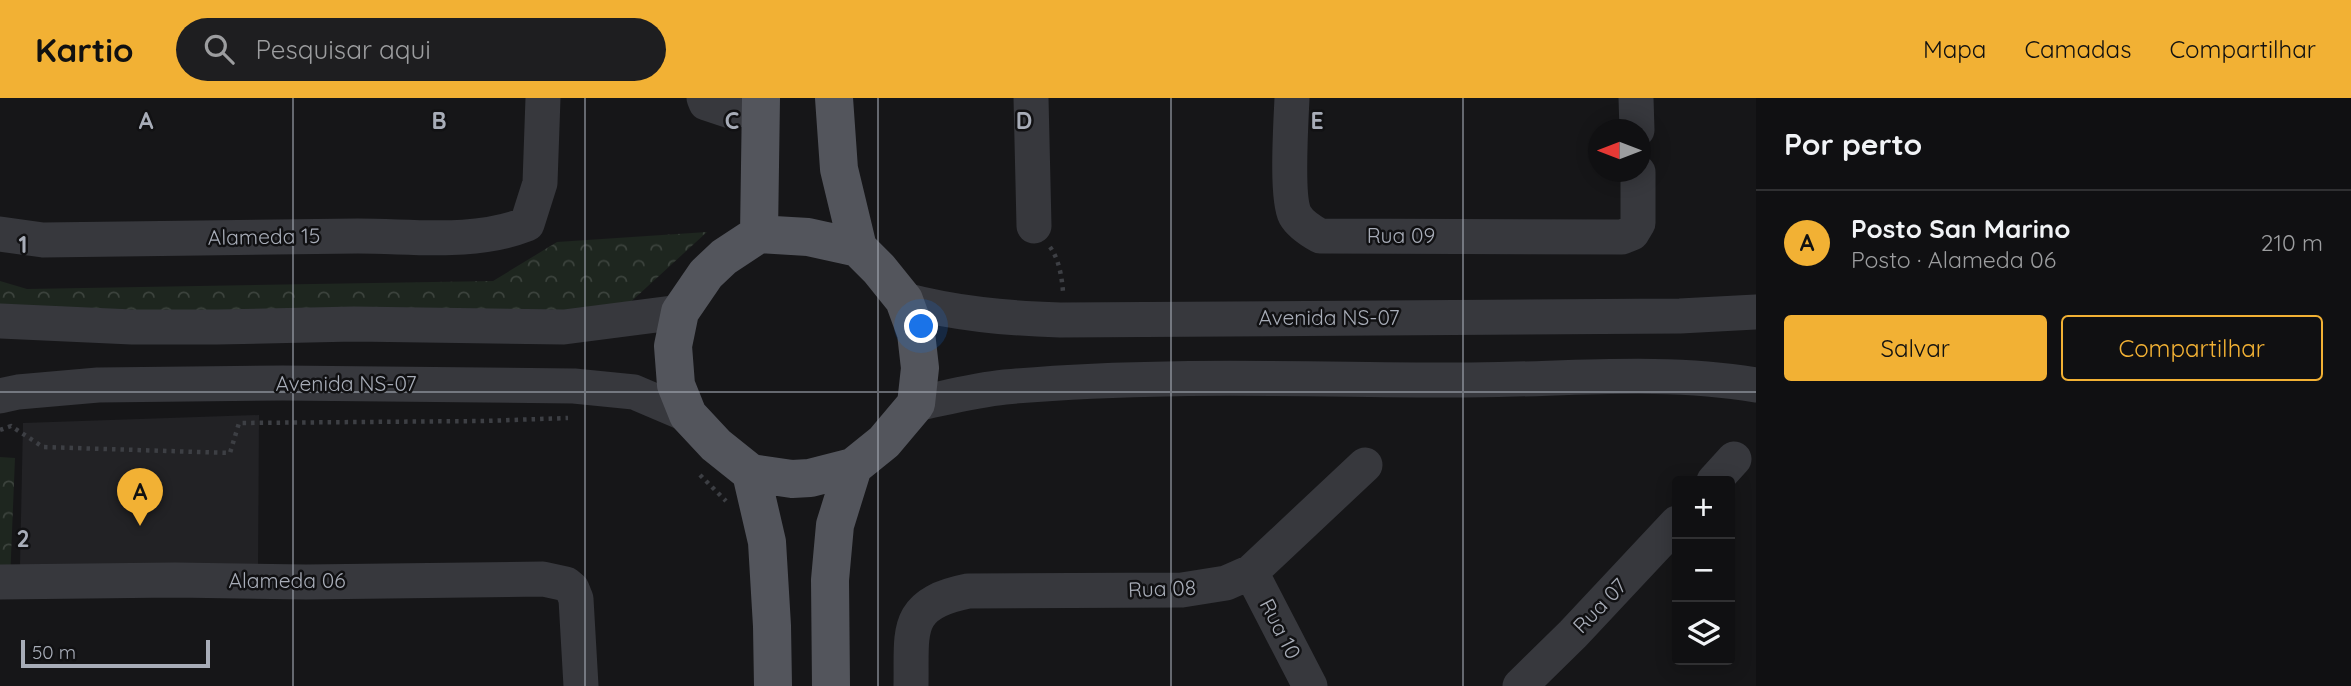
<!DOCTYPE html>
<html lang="pt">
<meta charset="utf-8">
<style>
:root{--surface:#101012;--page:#1e1e20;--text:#f1f3f6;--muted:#9c9d9f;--line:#303032;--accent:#f2b134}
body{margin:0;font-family:Quicksand,sans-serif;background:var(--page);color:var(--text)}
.controls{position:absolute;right:21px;bottom:21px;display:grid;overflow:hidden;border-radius:7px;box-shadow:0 4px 18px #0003}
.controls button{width:63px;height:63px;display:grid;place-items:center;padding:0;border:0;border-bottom:2px solid var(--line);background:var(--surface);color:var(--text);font:35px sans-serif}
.compass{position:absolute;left:1588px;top:21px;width:63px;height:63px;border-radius:50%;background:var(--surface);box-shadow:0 4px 18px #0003;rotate:270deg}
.scale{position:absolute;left:21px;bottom:18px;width:189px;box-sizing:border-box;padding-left:7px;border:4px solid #a8adb8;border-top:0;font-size:19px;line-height:24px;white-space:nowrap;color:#a8adb8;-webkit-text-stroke:5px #111113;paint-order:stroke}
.you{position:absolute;left:922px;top:229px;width:24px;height:24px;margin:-18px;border:5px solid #fff;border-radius:50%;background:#1a73e8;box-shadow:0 0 0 10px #1a73e833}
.badge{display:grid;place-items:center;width:46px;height:46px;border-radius:50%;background:var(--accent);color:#111;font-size:23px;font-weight:700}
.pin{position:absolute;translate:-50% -58px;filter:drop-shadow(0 2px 4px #0008)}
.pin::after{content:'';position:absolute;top:37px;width:24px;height:21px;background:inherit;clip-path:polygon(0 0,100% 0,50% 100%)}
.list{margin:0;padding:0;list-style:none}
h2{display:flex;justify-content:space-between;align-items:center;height:91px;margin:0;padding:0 28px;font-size:30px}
h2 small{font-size:23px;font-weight:400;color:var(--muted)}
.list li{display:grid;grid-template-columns:46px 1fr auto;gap:21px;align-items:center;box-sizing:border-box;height:105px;padding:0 28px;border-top:2px solid var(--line)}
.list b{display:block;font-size:26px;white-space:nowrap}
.list p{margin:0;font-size:23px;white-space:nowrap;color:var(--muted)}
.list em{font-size:23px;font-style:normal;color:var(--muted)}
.actions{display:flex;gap:14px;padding:21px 28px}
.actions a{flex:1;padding:16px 0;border:2px solid var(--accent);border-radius:7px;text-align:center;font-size:24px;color:var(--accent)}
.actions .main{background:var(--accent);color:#111}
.icon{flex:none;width:38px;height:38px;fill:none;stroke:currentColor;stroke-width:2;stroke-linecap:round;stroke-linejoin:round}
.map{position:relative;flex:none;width:1756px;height:588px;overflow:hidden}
header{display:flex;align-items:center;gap:42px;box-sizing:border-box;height:98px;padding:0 35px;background:var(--accent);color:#111}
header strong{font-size:33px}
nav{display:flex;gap:38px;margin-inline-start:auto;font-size:24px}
.search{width:490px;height:63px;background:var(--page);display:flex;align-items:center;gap:18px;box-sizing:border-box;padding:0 24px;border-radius:38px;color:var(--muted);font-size:26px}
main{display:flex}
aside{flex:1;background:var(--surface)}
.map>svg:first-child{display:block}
.built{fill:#222225}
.forest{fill:url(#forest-crowns)}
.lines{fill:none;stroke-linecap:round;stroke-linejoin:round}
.path{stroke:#3d3f44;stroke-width:4.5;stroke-dasharray:3.5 5;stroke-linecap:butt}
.minor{stroke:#37383d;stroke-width:35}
.major{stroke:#53555c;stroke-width:38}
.grid{fill:none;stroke:#a8adb8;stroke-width:2;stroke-opacity:0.55}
.labels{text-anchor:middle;stroke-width:5;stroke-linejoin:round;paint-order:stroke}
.street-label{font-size:21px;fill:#a8adb8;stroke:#111113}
.grid-label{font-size:23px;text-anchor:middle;font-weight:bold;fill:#a8adb8;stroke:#111113;stroke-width:5;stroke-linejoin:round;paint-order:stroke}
</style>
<header>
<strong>Kartio</strong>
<div class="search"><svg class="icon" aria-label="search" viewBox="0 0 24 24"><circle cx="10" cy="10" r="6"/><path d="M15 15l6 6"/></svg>Pesquisar aqui</div>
<nav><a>Mapa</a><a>Camadas</a><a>Compartilhar</a></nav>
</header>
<main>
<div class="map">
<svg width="1756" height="588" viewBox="0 0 1756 588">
<defs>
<pattern id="forest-crowns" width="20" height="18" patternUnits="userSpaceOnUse" patternTransform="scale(1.75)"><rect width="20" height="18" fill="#1e261f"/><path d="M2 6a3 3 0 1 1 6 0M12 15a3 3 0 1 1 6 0" fill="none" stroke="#3c433d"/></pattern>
</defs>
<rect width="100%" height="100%" fill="#161618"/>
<!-- built -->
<path class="built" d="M259,317L258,470L20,467L23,325Z"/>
<!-- forest -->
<path class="forest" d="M707,134L612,221L0,231V183L27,191L493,183L557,144Z
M0,359L15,360L10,483H0Z"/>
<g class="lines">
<!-- path -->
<path class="path" d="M1050,149C1059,161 1062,180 1063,194
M0,332L11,328L43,349L230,355L239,325L484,323L568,320
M700,377L726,403"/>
<!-- minor -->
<path class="minor" d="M704,0L706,5L730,13L761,9
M1031,0L1034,128
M1292,0C1291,24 1286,99 1295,117C1300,126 1311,133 1320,138L1622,139L1632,135L1638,125V74
M1636,0L1637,32
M0,136L43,142C148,141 253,139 358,138C415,138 473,147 527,126L540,85L543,0
M904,202C957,216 1005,220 1060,222L1680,218L1756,214
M0,223L132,229H217L354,226L564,229L680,214
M0,298L18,294L98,287L283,285L574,288L634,294L688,317
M916,306C945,300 975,292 1005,289C1157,275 1312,282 1465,282C1560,282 1663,271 1756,287
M1714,383L1734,361
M1251,474L1310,588
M0,484L175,482L306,484L543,481L566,486L572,491L576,501L581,588
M911,588C912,533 903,506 968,493L1182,492L1226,485L1251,474L1365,367
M1520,588L1573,536L1677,425"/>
<!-- major -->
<path class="major" d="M834,0L839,71L858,150
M759,136L808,139L858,150L879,171L904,202L916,235L920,270L916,306L884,344L853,369L810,380L792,381L751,375L716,347L688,317L676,287L673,248L680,214L706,176L724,159Z
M759,136L761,0
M751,375L767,444L772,528L773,588
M831,588L830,482L835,427L853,369"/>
</g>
<!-- grid -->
<path class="grid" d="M293,0V588M585,0V588M878,0V588M1171,0V588M1463,0V588M0,294H1756"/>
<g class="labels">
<!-- street labels -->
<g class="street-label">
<text x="1401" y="145">Rua 09</text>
<text transform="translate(264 139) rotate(-1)" y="7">Alameda 15</text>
<text x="1329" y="227">Avenida NS-07</text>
<text x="346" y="293">Avenida NS-07</text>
<text x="287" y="490">Alameda 06</text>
<text transform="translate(1162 491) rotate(-2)" y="7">Rua 08</text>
<text transform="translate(1600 508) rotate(-46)" y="7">Rua 07</text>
<text transform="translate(1280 531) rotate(63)" y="7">Rua 10</text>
</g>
</g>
<g class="grid-label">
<text x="146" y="31">A</text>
<text x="439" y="31">B</text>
<text x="732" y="31">C</text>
<text x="1024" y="31">D</text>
<text x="1317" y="31">E</text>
<text x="23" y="155">1</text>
<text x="23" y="449">2</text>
</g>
</svg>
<div class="controls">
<button>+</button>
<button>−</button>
<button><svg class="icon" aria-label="layers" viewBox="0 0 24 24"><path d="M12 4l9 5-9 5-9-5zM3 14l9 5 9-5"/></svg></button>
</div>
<svg class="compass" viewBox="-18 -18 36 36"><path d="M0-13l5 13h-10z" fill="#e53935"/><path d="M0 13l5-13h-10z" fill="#9c9d9f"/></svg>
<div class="scale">50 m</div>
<div class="you"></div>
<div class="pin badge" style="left:140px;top:428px">A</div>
</div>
<aside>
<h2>Por perto<small></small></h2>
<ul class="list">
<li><span class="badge">A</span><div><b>Posto San Marino</b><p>Posto · Alameda 06</p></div><em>210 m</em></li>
</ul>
<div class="actions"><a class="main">Salvar</a><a>Compartilhar</a></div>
</aside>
</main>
